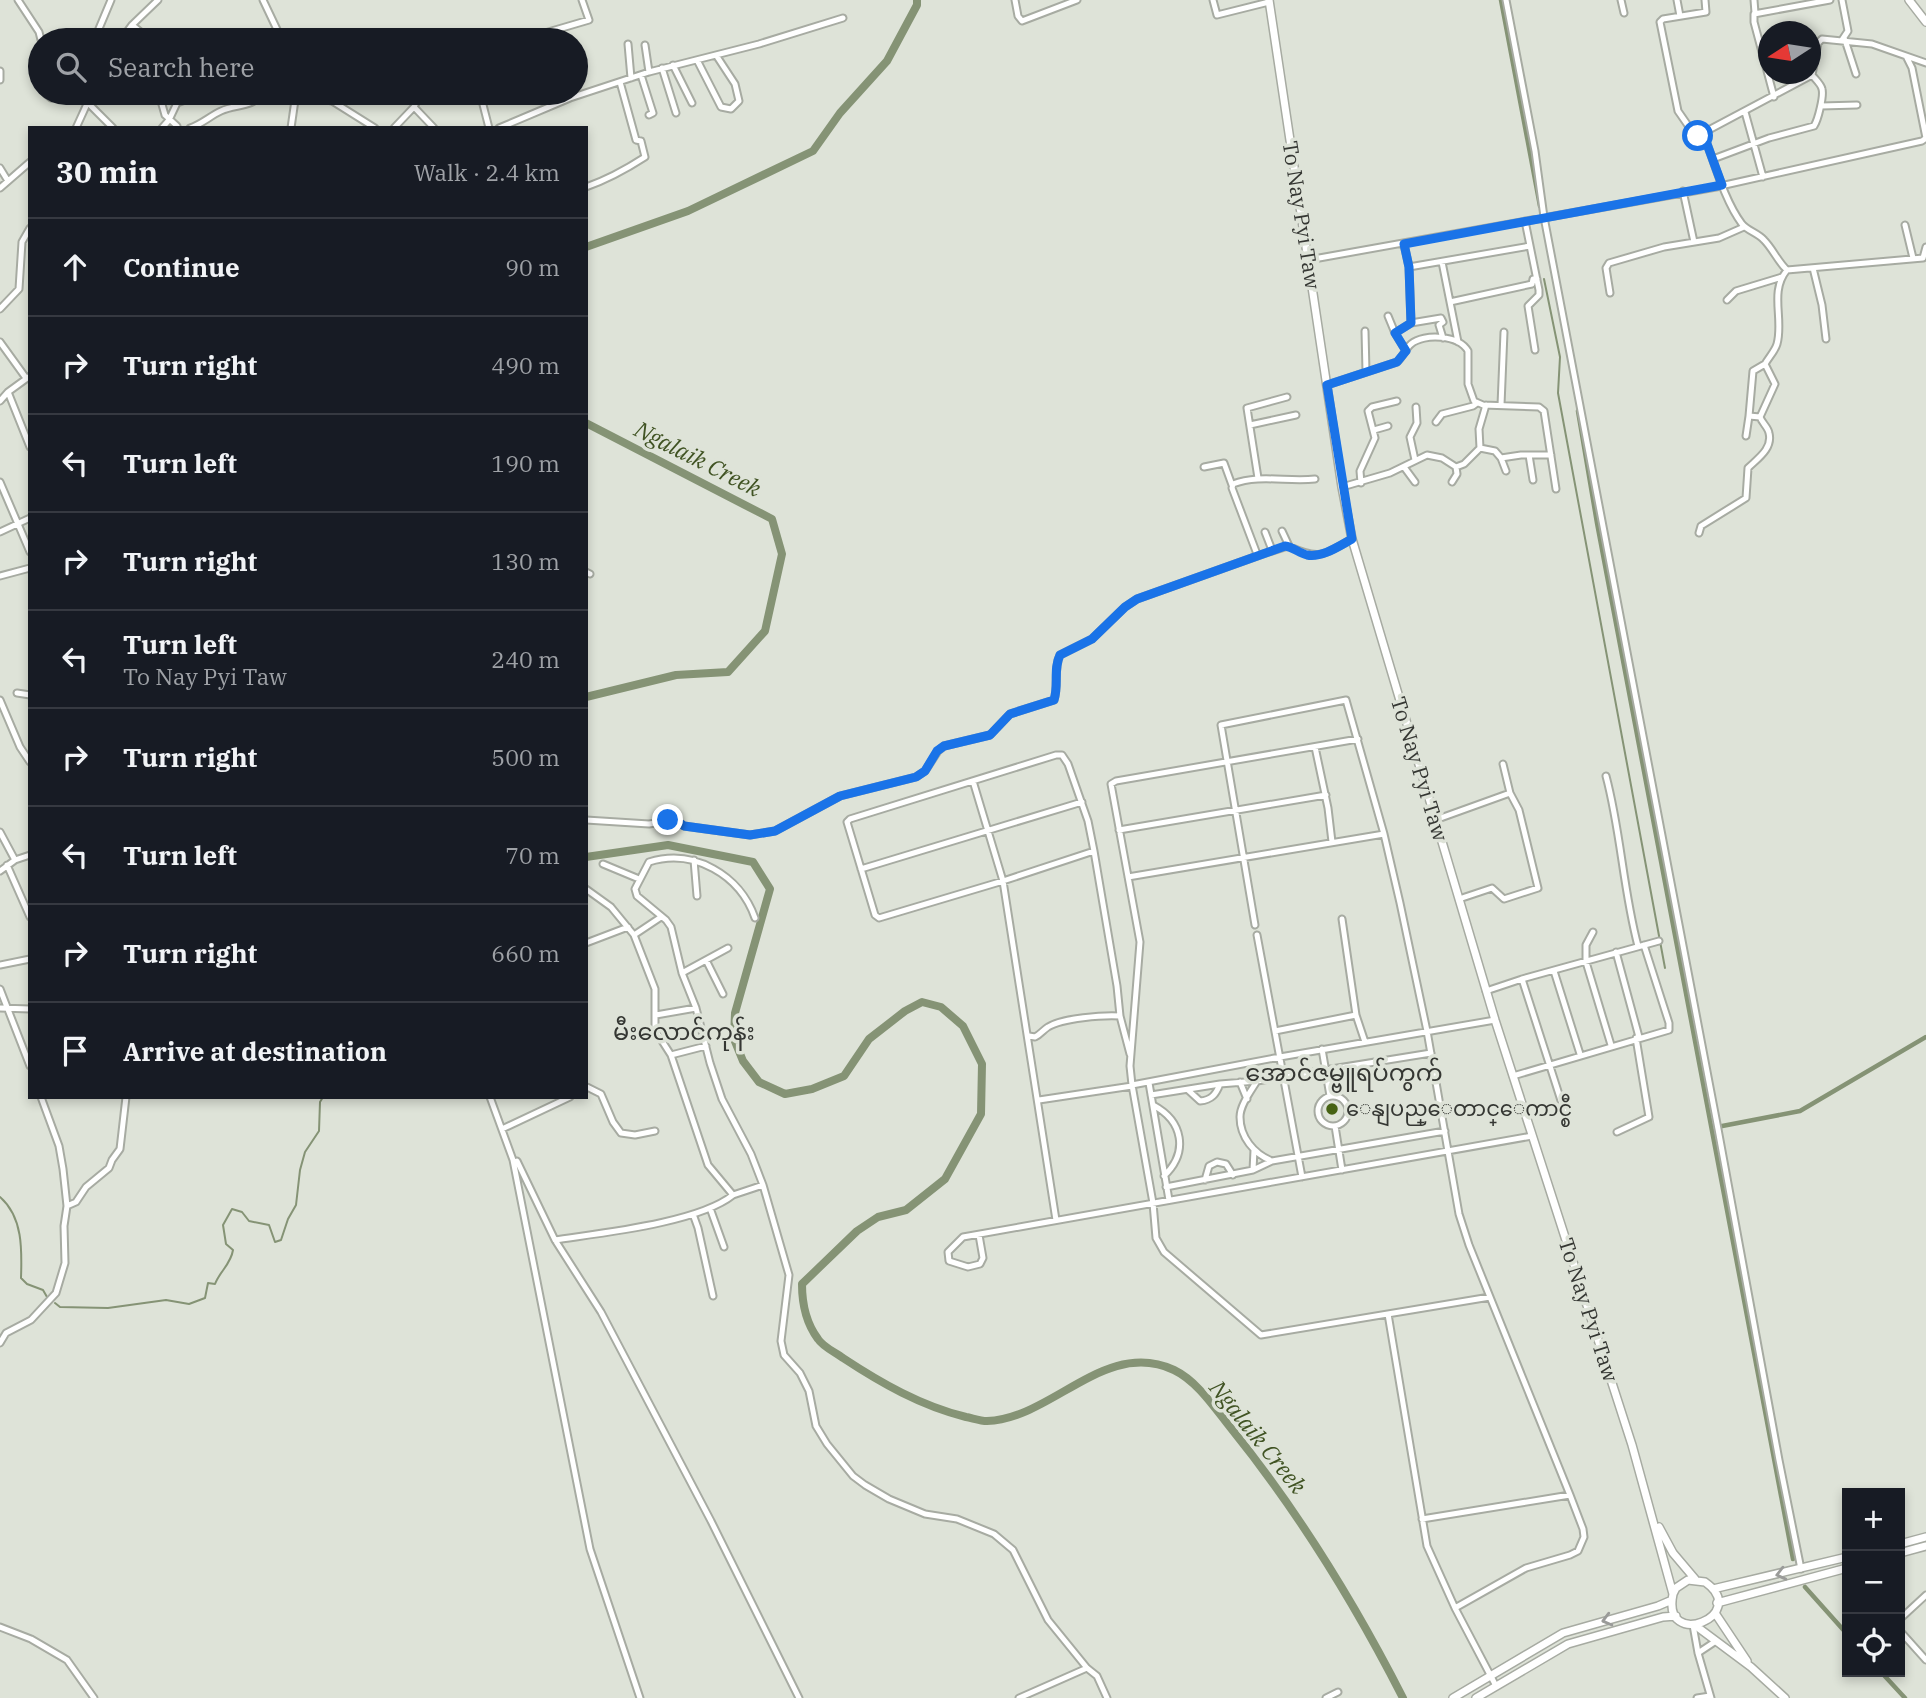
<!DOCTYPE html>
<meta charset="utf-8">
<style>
:root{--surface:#171b24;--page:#20242c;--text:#f1f3f6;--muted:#9ea1a6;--line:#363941}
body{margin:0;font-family:"IBM Plex Serif","Noto Sans Myanmar",serif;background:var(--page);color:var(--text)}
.controls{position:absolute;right:21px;bottom:21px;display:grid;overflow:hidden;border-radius:0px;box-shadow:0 4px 10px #0003}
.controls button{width:63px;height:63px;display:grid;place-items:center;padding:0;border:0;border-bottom:2px solid var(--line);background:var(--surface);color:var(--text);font:35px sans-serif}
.compass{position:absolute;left:1758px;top:21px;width:63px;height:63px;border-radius:50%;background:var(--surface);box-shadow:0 4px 10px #0003;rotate:258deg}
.stop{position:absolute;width:21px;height:21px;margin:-16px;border:5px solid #1a73e8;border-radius:50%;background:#fff}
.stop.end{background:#1a73e8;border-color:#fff;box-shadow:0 2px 7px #0008}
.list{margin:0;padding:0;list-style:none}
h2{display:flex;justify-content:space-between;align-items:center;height:91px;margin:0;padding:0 28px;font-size:30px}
h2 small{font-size:23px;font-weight:400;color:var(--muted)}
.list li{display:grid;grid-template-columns:46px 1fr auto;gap:21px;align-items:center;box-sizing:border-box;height:98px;padding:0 28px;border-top:2px solid var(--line)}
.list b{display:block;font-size:26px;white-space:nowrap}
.list p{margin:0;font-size:23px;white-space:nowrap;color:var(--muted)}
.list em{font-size:23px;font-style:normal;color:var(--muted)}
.icon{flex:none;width:38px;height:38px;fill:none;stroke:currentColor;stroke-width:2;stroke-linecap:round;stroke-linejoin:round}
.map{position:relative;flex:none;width:1926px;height:1698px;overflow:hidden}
.search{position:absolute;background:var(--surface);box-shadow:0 4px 10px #0003;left:28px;top:28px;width:560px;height:77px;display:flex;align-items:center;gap:18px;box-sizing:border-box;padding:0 24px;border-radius:38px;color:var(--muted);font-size:26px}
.panel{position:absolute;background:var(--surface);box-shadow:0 4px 10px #0003;left:28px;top:126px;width:560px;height:973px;border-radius:0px}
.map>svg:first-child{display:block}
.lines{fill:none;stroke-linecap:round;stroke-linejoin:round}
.stream{stroke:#859375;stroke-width:2}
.canal{stroke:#859375;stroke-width:4.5}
.river{stroke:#859375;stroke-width:8}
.minor-casing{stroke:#a7aba2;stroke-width:9}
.major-casing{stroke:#a7aba2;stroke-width:10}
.minor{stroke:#fff;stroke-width:5}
.major{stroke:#fff;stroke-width:7}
.oneway{stroke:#9a9b99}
.route{stroke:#1a73e8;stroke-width:9}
.poi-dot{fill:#466213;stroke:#dee3d8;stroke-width:2.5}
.labels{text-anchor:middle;stroke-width:7;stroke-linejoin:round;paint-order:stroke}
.street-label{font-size:21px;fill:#353733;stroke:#dee3d8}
.poi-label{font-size:21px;fill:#353733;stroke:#dee3d8;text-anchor:start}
.water-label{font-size:23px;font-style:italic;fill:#405323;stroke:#dee3d8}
.quarter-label{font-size:24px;fill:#353733;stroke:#dee3d8}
</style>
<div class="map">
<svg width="1926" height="1698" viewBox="0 0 1926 1698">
<rect width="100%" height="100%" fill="#dee3d8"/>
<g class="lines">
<!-- stream -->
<path class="stream" d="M1544,279L1560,357L1558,393L1665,968
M0,1197C23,1217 22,1250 21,1278L27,1284L43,1290L47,1297
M55,1303L60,1307L108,1308L166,1300L189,1304L205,1298L208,1283L215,1284C220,1271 231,1264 233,1250L226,1244L223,1225L232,1209L242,1212L249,1221L269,1225L275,1242L281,1240L288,1219L296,1205L300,1170L305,1152L319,1131L320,1102L323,1097"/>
<!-- canal -->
<path class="canal" d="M1501,0L1540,206
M1578,411L1597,523L1793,1559
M1717,1127L1800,1111L1926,1037
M1805,1587L1847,1634
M1881,1672L1905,1698"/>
<!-- river -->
<path class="river" d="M586,247L688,211L813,151L840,113L887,61L917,5V0
M586,423L772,519L782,554L765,631L728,672L676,675L586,697
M586,857L668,845L753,862L770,889L735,1013L734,1039L743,1061L759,1082L785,1094L812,1089L844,1076L869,1039L905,1011L922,1002L941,1007L963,1026L982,1064L981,1114L945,1179L906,1210L878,1217L857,1231L802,1284C802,1304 806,1323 818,1339C823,1347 835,1352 843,1358C881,1383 921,1406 966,1417C972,1418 980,1421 987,1421C1052,1419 1105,1338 1174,1370C1197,1381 1214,1407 1230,1427C1298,1511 1354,1602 1403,1698"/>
<!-- minor casing -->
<g class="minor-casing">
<path id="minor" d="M18,0L39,32L41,40
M263,0L282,40
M1015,0L1018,16L1022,21L1077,0
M1213,0L1217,15L1269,2
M1506,0L1535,151L1544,217L1718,1129L1779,1460L1801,1569
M1621,0L1624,13
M1677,0L1680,16
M1754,0L1755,13
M1842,0L1848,31L1842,40
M132,25L143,34V40
M98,31L111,0
M121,40L132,25L158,0
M521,40L589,20L582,0
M1845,40L1856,74
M628,44L631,78
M645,45L649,72
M1907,58L1912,68L1926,138
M697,60L721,107L731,109L739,101L735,84L716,55
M1926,63L1872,44L1822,39L1818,43L1812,75L1703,133C1714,161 1724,200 1742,224C1748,231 1758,233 1764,240C1773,249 1778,262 1787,270L1923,258L1926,247
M673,65L692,103
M662,68L676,113
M0,71V80
M641,75L653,113L649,115
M45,93L51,98L65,93
M155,93L161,101L165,115L177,126
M298,93L332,101L375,128
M480,93L489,128
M1774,97L1754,22V14L1830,0
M88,103L113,128
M1821,106L1857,105
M414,107L434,128
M1745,112L1763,177
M76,128L92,93
M162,128L169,120L177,103L204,93
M190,128C202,124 210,116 221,111C236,104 252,108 263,93
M291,128L296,93
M394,128L414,107L421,93
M499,128L570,98L649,72L759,44L843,18
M1703,133L1696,137L1678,111L1660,22L1663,19L1706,12L1705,0
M1713,159L1769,138L1814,126C1818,120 1824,96 1822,89C1821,84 1815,79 1812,75
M0,168L8,181
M586,187C606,180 628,168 645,157L641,141L636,140L620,82
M0,188L30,162
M1683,191L1694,242
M1525,221L1539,290V295L1528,306L1535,350
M1905,225L1913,258
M1404,244L1409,267L1411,323
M1308,260L1716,187L1922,141L1926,138
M1442,262L1458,342
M1409,267L1530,246
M1813,268L1822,305L1826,339
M1610,293L1606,268L1609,263L1664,247L1719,238L1744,227
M1727,300L1736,291L1782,277
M1450,302L1532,284L1533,279H1537
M0,309L19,289L22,242L30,228
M1388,316L1395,333L1406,351
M1365,331L1366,372
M1395,333L1411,323L1441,318L1443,322L1439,325L1443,338
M0,342L26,378
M1327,385L1397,362C1403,357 1405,349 1411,344C1424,333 1459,335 1468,351V384L1474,401L1483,405L1539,407L1544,411L1556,489
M8,392L30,447
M0,401L8,392L30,376
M1501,405L1504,332
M1749,416L1753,371L1765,364
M1436,422L1442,414L1473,406L1477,403
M1250,425L1296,415
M1374,430L1388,426
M1746,436L1749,416L1760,417
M1480,448L1479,429L1486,405
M1529,455L1533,480
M1501,458L1506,471
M1415,460L1410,437L1417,423L1416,407
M1204,467L1224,463L1232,485
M1404,467L1415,482
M1258,478L1247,408L1287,397
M1315,479C1287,482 1259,474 1233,484L1232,488L1257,554L1260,555L1288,546C1320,560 1321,556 1352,539
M0,482L30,552
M1452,482L1457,474L1456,467
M1361,483L1360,471L1375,438L1368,411L1372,407L1397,401
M1342,487L1390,473L1427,455L1442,458L1456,467L1464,464L1480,448L1495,451L1501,458L1521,455H1551
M1282,531L1289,546
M0,532L30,518
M1265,532L1272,550
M1699,533L1701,526L1746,498L1748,468C1757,459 1773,449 1769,433C1768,427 1762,423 1760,417L1775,384L1765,364C1769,357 1775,351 1777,344C1784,319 1769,292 1787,270
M586,572L590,574
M0,576L30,568
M17,693L30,695
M0,700L20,747L30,762
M1358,739L1116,781L1111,784L1140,942L1130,1066L1132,1085L1153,1203L1156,1238L1164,1252L1261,1335L1490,1297
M1315,747L1328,808L1332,842
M1606,776C1621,832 1623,890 1638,946
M973,781L1003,881L1056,1220
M586,820L649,824L676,820L684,826L750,835L775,831L840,796L916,777L925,771L938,751L944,746L990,735L1010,714L1054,700C1059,685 1053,670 1060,655L1092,639L1125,607L1137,599L1263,554
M1435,820L1510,793
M1119,830L1326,795
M0,832L15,860
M1094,851L1003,881L879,918L875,915L847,822L850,819L1056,755H1062L1068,764L1088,821L1094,851L1117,986L1120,1016L1130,1054
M694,860L697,896
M603,864L639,879
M7,865L30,917
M861,869L1082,802
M0,871L15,860L30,855
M1128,877L1384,834
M586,889L611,907L634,935L655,989V1030L671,1055L708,1165L733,1195L763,1185
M1459,899L1492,888L1504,899L1538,888L1519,810L1510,793L1503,764
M755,918C740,875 694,848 649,862L635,889L637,896L666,920L671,927L682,973L696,1008L710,1063L722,1099L751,1154L763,1185L789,1275L781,1341L784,1355L800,1373L809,1391L816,1426L827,1444L853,1476L865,1485L889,1499L925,1514L957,1519L994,1534L1013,1550L1048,1620L1087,1668L1097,1676L1107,1698
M1342,919L1356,1015L1365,1042
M1255,925L1221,725L1346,700L1384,834L1400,903L1427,1031L1459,1214L1469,1245L1570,1495L1583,1529L1584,1537L1578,1551L1570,1555L1526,1568L1455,1608
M1593,932L1586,945V962L1611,1045
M634,935L661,917
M1257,935L1302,1177
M586,943L628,927
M1616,952L1639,1037
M706,960L723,994
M0,965L30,959
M1554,971L1580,1054
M682,973L728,948
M0,989L30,1066
M1486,991L1522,979
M0,1008L30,1009
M656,1015L696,1008
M1275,1031L1356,1015
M1029,1036L1035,1037C1041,1034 1043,1030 1048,1027C1062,1018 1104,1015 1120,1016
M1322,1049L1330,1096
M1431,1053L1257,1081C1251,1091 1240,1105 1240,1117C1240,1137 1254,1154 1272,1161L1445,1131
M671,1055L706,1046
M1513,1076L1669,1030V1023L1644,945
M1240,1082L1247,1099
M1149,1083L1169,1200
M1132,1085L1280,1057L1495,1020
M587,1087L601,1094L613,1122L621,1133L635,1135L655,1131
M1188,1090L1200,1101C1212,1100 1216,1094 1220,1084
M1151,1095L1220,1084L1257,1081
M1318 1111a15 15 0 1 1 30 0a15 15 0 1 1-30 0Z
M490,1097L513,1160L590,1549L640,1698
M1039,1100L1132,1086
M1153,1105C1183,1121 1189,1152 1164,1176
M1565,1113L1522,979L1659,941
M1335,1126L1342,1170
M502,1129L570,1097
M1617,1132L1649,1117L1636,1038
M517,1161L555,1240L601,1312L711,1521L799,1698
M1253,1170L1254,1150
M1205,1180L1209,1166L1217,1162L1226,1164L1233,1175
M1166,1187L1253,1170L1272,1161
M67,1206L76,1202L86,1187L109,1168L112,1160L120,1149L126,1097
M710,1208L724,1247
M693,1214L698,1228L713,1296
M979,1235L983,1258L980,1264L968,1267L949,1261L948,1252L963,1237L1532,1136
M555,1240C601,1233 698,1223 733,1195
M1388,1314L1427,1546L1455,1608L1496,1686
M0,1343L6,1333L31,1320L56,1293L65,1263L64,1226L67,1206L63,1169L59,1146L41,1097
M1422,1519L1570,1495
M1900,1619L1926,1595
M1693,1625L1698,1653L1711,1698
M0,1627L31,1639L67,1660L94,1698
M1900,1631L1926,1660
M1698,1653L1716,1641
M1019,1698L1087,1668
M1326,1698L1338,1692
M1697,1698L1710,1696"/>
</g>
<!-- major casing -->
<g class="major-casing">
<path id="major" d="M1269,0L1342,487L1352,539L1495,1020L1632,1445L1673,1594C1661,1652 1752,1615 1705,1582L1688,1580L1676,1588L1673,1594
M1909,0L1926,22
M1659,1527L1673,1553L1695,1579
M1900,1544L1926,1537
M1900,1553L1926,1546
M1713,1589L1847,1557
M1717,1603L1847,1568
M1715,1613L1747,1661
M1696,1626L1751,1667L1785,1698
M1453,1698L1563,1633L1658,1606L1672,1600
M1476,1698L1568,1644L1663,1617L1676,1616"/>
</g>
<!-- minor -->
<use href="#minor" class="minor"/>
<!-- major -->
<use href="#major" class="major"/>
</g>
<!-- one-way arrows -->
<defs><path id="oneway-chevron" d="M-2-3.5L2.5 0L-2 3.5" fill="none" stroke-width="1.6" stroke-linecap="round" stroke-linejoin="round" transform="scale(1.75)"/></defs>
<g class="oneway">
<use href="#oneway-chevron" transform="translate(1781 1574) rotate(166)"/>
<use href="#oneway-chevron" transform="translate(1607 1620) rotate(165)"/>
</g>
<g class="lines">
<!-- route -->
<path class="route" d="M668,820H676L684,826L750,835L775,831L840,796L916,777L925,771L937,751L944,746L990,735L1010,714L1054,700C1059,685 1053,669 1060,655L1092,639L1125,607L1137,599L1285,546C1293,547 1299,553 1307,555C1322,558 1339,546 1352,539L1327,385L1397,362L1406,351L1395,333L1411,323L1409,267L1404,244L1722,185L1703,133L1698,136"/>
</g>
<!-- markers -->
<circle class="poi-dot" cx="1332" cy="1109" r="7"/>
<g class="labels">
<!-- street labels -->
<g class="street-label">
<text transform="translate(1301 215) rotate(81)" y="7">To Nay Pyi Taw</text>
<text transform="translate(1419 769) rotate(73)" y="7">To Nay Pyi Taw</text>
<text transform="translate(1588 1310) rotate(72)" y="7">To Nay Pyi Taw</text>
</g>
<!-- poi labels -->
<g class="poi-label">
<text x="1346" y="1116">ေနျပည္ေတာင္ေကာင္စီ</text>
</g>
<!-- water labels -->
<g class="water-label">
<text transform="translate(698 459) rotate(27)" y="8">Ngalaik Creek</text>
<text transform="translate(1258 1437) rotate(51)" y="8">Ngalaik Creek</text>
</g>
<!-- quarter labels -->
<g class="quarter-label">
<text x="684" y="1040">မီးလောင်ကုန်း</text>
<text x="1344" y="1081">အောင်ဇမ္ဗူရပ်ကွက်</text>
</g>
</g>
</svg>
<div class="controls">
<button>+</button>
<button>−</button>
<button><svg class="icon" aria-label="locate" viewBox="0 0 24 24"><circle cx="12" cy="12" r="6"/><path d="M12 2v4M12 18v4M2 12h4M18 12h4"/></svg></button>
</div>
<svg class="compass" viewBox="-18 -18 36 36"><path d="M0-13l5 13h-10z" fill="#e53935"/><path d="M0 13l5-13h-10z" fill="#9ea1a6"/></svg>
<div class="stop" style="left:1698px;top:136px"></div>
<div class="stop end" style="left:668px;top:820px"></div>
<div class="search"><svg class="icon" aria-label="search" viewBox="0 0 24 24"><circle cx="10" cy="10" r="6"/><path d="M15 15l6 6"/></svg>Search here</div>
<section class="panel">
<h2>30 min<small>Walk · 2.4 km</small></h2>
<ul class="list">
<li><svg class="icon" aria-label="ahead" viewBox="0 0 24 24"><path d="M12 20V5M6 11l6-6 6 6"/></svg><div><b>Continue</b></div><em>90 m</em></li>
<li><svg class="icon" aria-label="right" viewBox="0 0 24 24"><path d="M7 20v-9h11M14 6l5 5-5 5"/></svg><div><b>Turn right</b></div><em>490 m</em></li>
<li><svg class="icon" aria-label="left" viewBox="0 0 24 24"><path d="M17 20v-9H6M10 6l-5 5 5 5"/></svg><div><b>Turn left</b></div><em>190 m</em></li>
<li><svg class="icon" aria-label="right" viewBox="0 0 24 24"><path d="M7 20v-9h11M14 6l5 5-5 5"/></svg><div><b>Turn right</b></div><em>130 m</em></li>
<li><svg class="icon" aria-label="left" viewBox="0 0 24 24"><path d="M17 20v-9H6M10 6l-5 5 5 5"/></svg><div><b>Turn left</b><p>To Nay Pyi Taw</p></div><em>240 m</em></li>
<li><svg class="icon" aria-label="right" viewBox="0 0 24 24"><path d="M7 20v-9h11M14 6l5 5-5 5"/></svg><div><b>Turn right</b></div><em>500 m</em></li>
<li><svg class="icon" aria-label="left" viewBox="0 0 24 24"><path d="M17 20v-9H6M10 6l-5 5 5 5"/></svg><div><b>Turn left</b></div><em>70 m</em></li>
<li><svg class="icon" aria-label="right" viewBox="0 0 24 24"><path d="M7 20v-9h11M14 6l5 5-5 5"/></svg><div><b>Turn right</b></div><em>660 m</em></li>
<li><svg class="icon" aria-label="arrive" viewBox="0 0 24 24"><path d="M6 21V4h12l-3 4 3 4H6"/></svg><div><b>Arrive at destination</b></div></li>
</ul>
</section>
</div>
